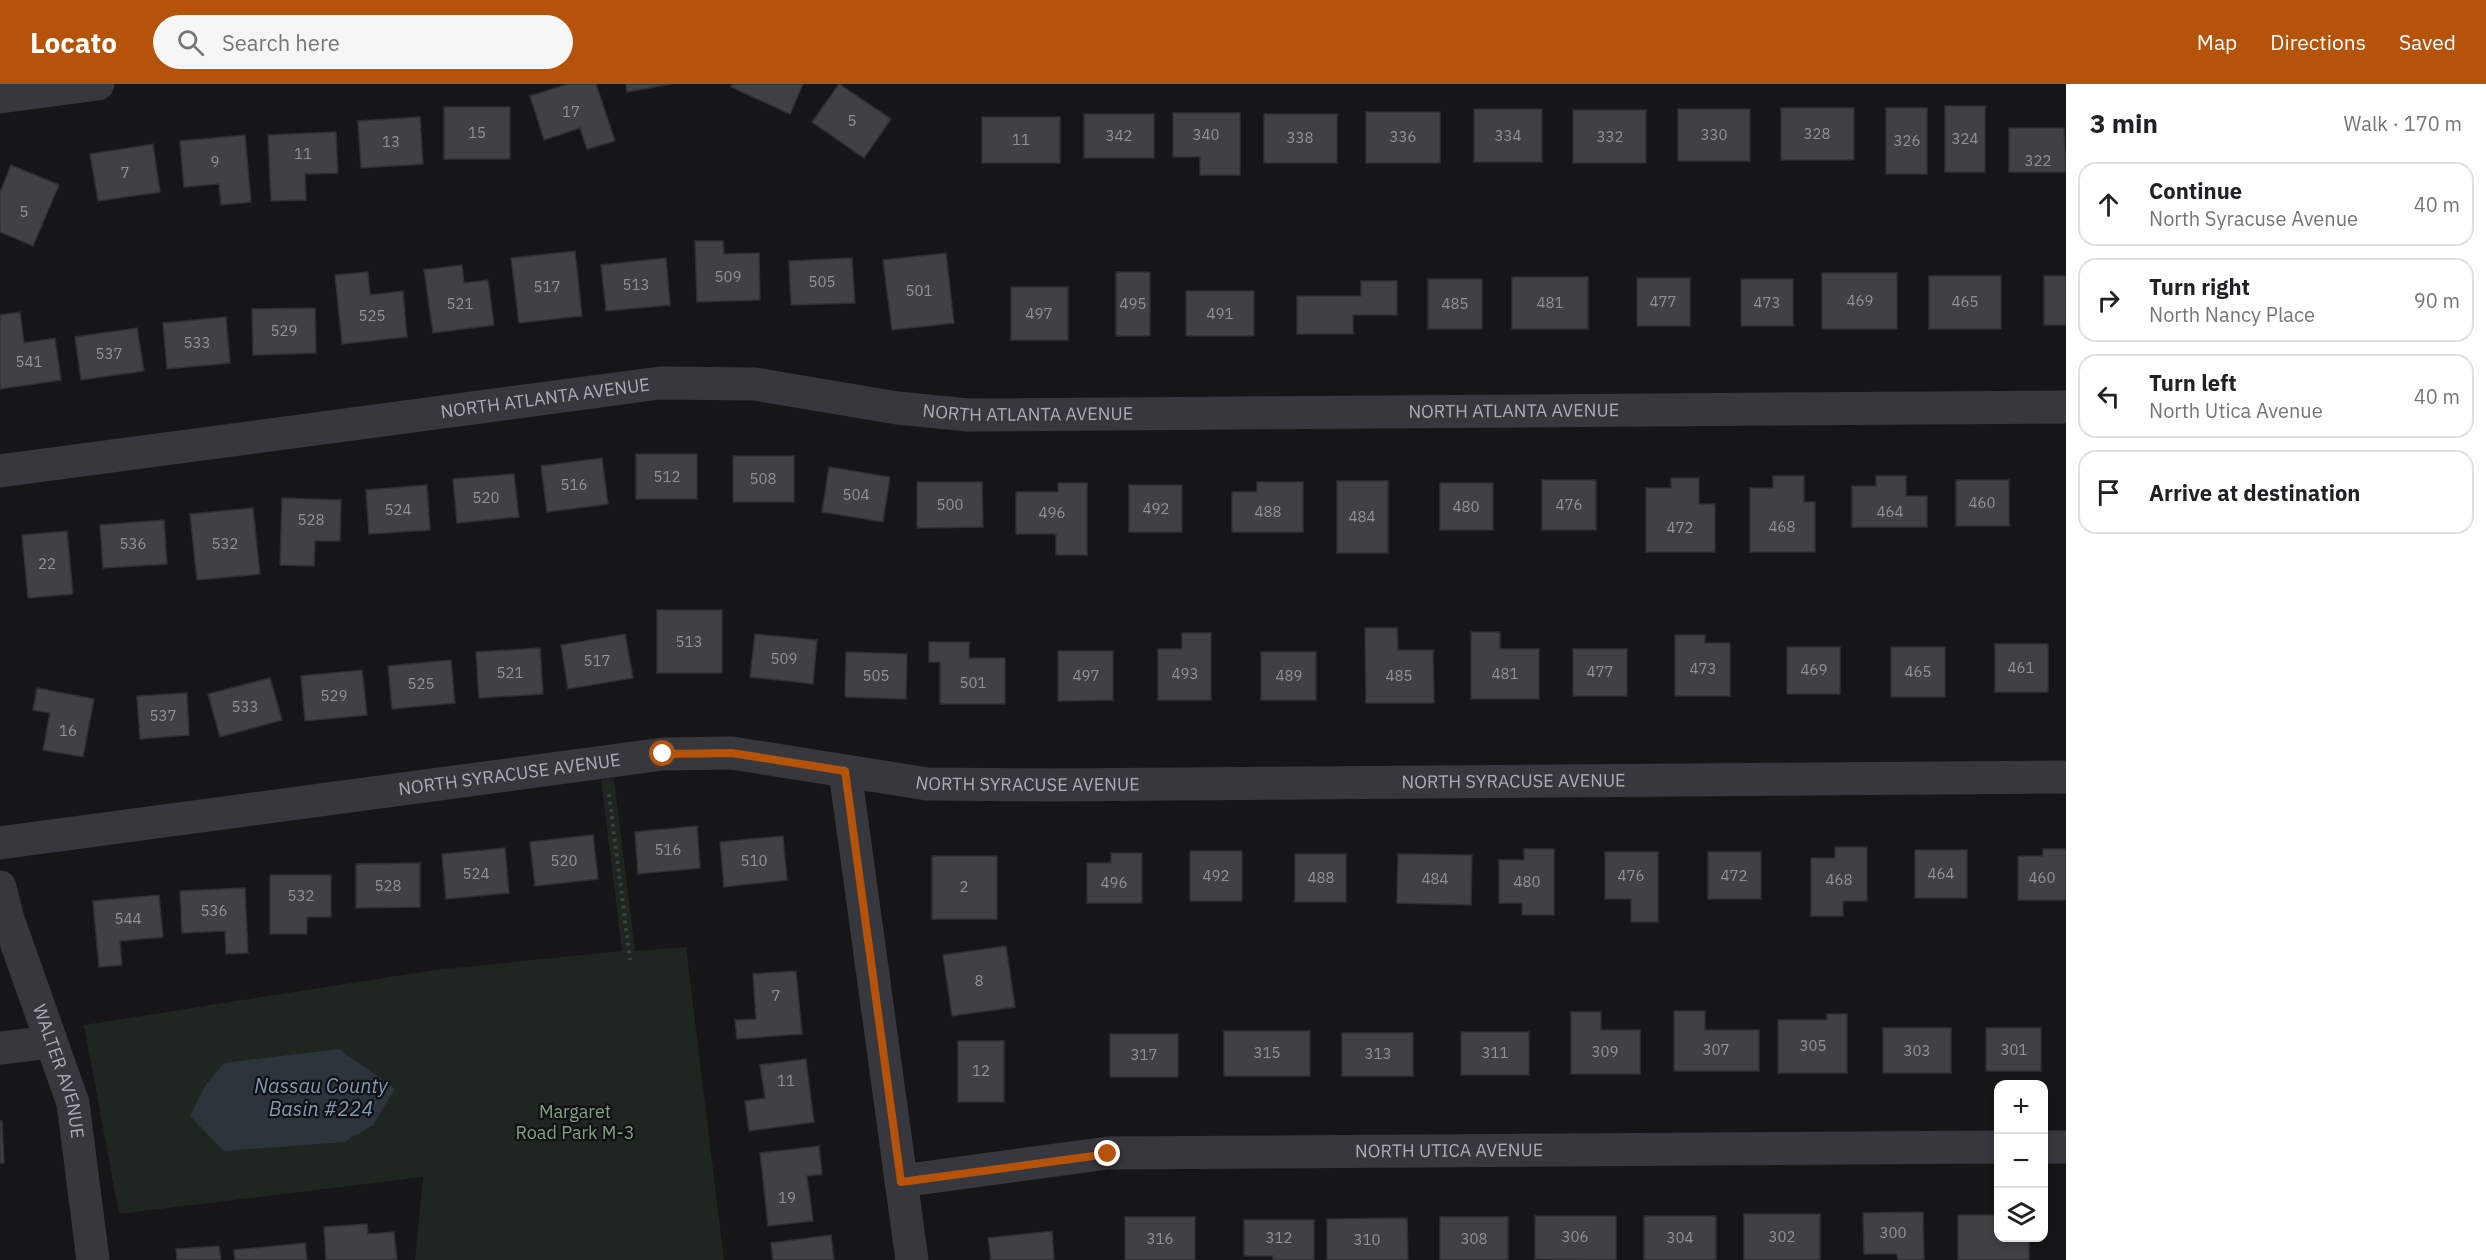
<!DOCTYPE html>
<meta charset="utf-8">
<style>
:root{--surface:#fff;--page:#f6f6f6;--text:#202124;--muted:#757577;--line:#e0e0e0;--accent:#b45309}
body{margin:0;font-family:"IBM Plex Sans",sans-serif;background:var(--page);color:var(--text)}
.controls{position:absolute;right:18px;bottom:18px;display:grid;overflow:hidden;border-radius:12px;box-shadow:0 3px 9px #0003}
.controls button{width:54px;height:54px;display:grid;place-items:center;padding:0;border:0;border-bottom:2px solid var(--line);background:var(--surface);color:var(--text);font:30px sans-serif}
.stop{position:absolute;width:18px;height:18px;margin:-14px;border:4px solid #b45309;border-radius:50%;background:#fff}
.stop.end{background:#b45309;border-color:#fff;box-shadow:0 2px 6px #0008}
.list{margin:0;padding:0;list-style:none}
h2{display:flex;justify-content:space-between;align-items:center;height:78px;margin:0;padding:0 24px;font-size:26px}
h2 small{font-size:20px;font-weight:400;color:var(--muted)}
.list li{display:grid;grid-template-columns:39px 1fr auto;gap:18px;align-items:center;box-sizing:border-box;height:84px;margin:0 12px 12px;padding:0 12px;border:2px solid var(--line);border-radius:18px}
.list b{display:block;font-size:22px;white-space:nowrap}
.list p{margin:0;font-size:20px;white-space:nowrap;color:var(--muted)}
.list em{font-size:20px;font-style:normal;color:var(--muted)}
.icon{flex:none;width:33px;height:33px;fill:none;stroke:currentColor;stroke-width:2;stroke-linecap:round;stroke-linejoin:round}
.map{position:relative;flex:none;width:2066px;height:1176px;overflow:hidden}
header{display:flex;align-items:center;gap:36px;box-sizing:border-box;height:84px;padding:0 30px;background:var(--accent);color:#fff}
header strong{font-size:28px}
nav{display:flex;gap:33px;margin-inline-start:auto;font-size:21px}
.search{width:420px;height:54px;background:var(--page);display:flex;align-items:center;gap:15px;box-sizing:border-box;padding:0 21px;border-radius:33px;color:var(--muted);font-size:22px}
main{display:flex}
aside{flex:1;background:var(--surface)}
.map>svg:first-child{display:block}
.green{fill:#1e261f}
.water{fill:#2c353c}
.building{fill:#404145;stroke:#303034;stroke-width:1.5}
.lines{fill:none;stroke-linecap:round;stroke-linejoin:round}
.path{stroke:#3d3f44;stroke-width:4;stroke-dasharray:3 4.5;stroke-linecap:butt}
.minor{stroke:#37383d;stroke-width:33}
.route{stroke:#b45309;stroke-width:8}
.labels{text-anchor:middle;stroke-width:4.5;stroke-linejoin:round;paint-order:stroke}
.number-label{font-size:15px;fill:#8e929b}
.street-label{font-size:18px;fill:#a8adb8;stroke:#111113}
.park-label{font-size:18px;fill:#7fa381;stroke:#111113}
.water-label{font-size:20px;font-style:italic;fill:#7f9bb3;stroke:#111113}
</style>
<header>
<strong>Locato</strong>
<div class="search"><svg class="icon" aria-label="search" viewBox="0 0 24 24"><circle cx="10" cy="10" r="6"/><path d="M15 15l6 6"/></svg>Search here</div>
<nav><a>Map</a><a>Directions</a><a>Saved</a></nav>
</header>
<main>
<div class="map">
<svg width="2066" height="1176" viewBox="0 0 2066 1176">
<rect width="100%" height="100%" fill="#161618"/>
<!-- green -->
<path class="green" d="M614,694L635,867L686,863L724,1176H415L423,1093L119,1130L84,941L435,886L622,867L601,695Z"/>
<!-- water -->
<path class="water" d="M339,965L395,1005L373,1041L344,1058L224,1067L190,1032L205,1002L224,979Z"/>
<!-- building -->
<path class="building" d="M568,0H596L615,57L587,65L580,44L544,56L530,12Z
M626,0H671L627,8Z
M733,0H803L790,30L731,3Z
M839,0L891,35L864,74L812,38Z
M1945,22H1985V88H1945Z
M444,23H510V75H444Z
M1781,24H1854V76H1781Z
M1886,24H1927V90H1886Z
M1474,25H1542V78H1474Z
M1678,25H1750V77H1678Z
M1573,26H1646V79H1573Z
M1366,28H1440V79H1366Z
M1173,29H1240V91H1200V73H1173Z
M1084,30H1154V74H1084Z
M1264,30H1337V79H1264Z
M420,33L423,80L361,84L358,37Z
M982,33H1060V79H982Z
M2009,44H2064L2066,88H2009Z
M336,48L338,89L305,90L306,116L271,117L268,51Z
M245,51L251,118L221,121L219,100L184,103L180,57Z
M153,60L160,108L98,117L90,70Z
M11,81L59,101L33,162L0,148V108Z
M695,157H723L724,170L759,169L760,216L697,218Z
M575,167L582,232L519,239L511,174Z
M946,169L954,239L892,246L883,176Z
M666,174L670,221L606,227L601,181Z
M852,174L855,219L791,221L789,177Z
M462,181L464,199L488,196L494,241L433,249L424,186Z
M368,188L370,211L403,207L407,253L342,260L335,191Z
M1116,188H1150V252H1116Z
M1822,189H1897V245H1822Z
M1929,192H2001V245H1929Z
M2044,192H2066V241H2044Z
M1512,193H1588V245H1512Z
M1637,194H1690V242H1637Z
M1428,195H1482V245H1428Z
M1741,195H1793V242H1741Z
M1361,197H1397V231H1353V250H1297V212H1361Z
M1011,203H1068V256H1011Z
M1186,207H1254V252H1186Z
M315,224L316,269L253,271L252,225Z
M20,228L24,259L55,254L61,296L0,305V231Z
M226,233L230,279L167,285L163,239Z
M137,244L144,287L81,296L75,253Z
M636,370H697V415H636Z
M733,372H794V418H733Z
M602,374L608,420L547,428L541,382Z
M829,383L890,393L883,438L822,428Z
M514,390L519,433L457,439L453,395Z
M1773,392H1804V418H1815V468H1750V404H1773Z
M1876,392H1906V412H1927V443H1852V402H1876Z
M1671,394H1699V420H1715V468H1646V404H1671Z
M1542,396H1596V446H1542Z
M1956,396H2009V442H1956Z
M1337,397H1388V469H1337Z
M917,398H982L983,443L917,444Z
M1257,398H1303V448H1232V408H1257Z
M1058,399H1087V471H1056V450H1016V408H1058Z
M1440,399H1493V446H1440Z
M427,401L430,446L369,450L366,406Z
M1129,401H1182V448H1129Z
M282,414L341,416L340,457H315L314,482L280,481Z
M253,424L260,490L197,496L190,430Z
M164,436L167,480L103,484L100,441Z
M67,447L73,510L28,514L22,451Z
M657,526H722V589H657Z
M1365,544H1397L1398,566H1433L1434,619H1366Z
M1471,548H1500V565H1539V615H1471Z
M1182,549H1211V616H1158V565H1182Z
M625,550L633,594L568,605L561,561Z
M755,550L817,556L813,600L750,593Z
M1675,551H1705V559H1730V612H1675Z
M929,558H969V574H1005V620H940V578H929Z
M1995,560H2048V608H1995Z
M1787,563H1840V610H1787Z
M1891,563H1945V613H1891Z
M540,564L543,610L479,614L476,568Z
M1573,565H1627V612H1573Z
M1058,567H1113V616L1058,617Z
M846,568L907,570L906,615L845,613Z
M1261,568H1316V616H1261Z
M451,576L455,619L392,625L388,582Z
M362,586L367,631L305,637L301,592Z
M270,594L282,636L220,653L208,610Z
M37,604L94,615L83,673L43,666L50,629L33,626Z
M187,609L189,651L140,655L137,612Z
M697,742L700,784L638,790L635,748Z
M593,751L598,795L535,802L530,758Z
M783,752L787,796L724,803L720,758Z
M1835,763H1867V817H1843V832H1811V774H1835Z
M505,764L509,809L446,815L442,770Z
M1524,765H1554V831H1522V819H1499V776H1524Z
M2043,765H2066V816H2018V772H2043Z
M1915,766H1967V814H1915Z
M1190,767H1242V817H1190Z
M1605,768H1658V838H1631V815H1605Z
M1708,768H1761V815H1708Z
M1111,769H1142V819H1087V779H1111Z
M1295,770H1346V818H1295Z
M1398,770L1472,771L1471,821L1397,819Z
M932,772H997V835H932Z
M420,779V823L356,824V780Z
M270,791H331V833H307V850H270Z
M245,804L248,869L226,870L225,847L182,849L180,807Z
M159,811L163,853L120,857L122,881L99,883L93,817Z
M1006,862L1015,923L952,932L943,871Z
M796,887L802,950L737,955L735,936L756,935L753,890Z
M1674,927H1705V946H1759V987H1674Z
M1571,928H1601V946H1640V990H1571Z
M1827,930H1847V989H1778V936H1827Z
M1883,944H1951V989H1883Z
M1986,944H2041V987H1986Z
M1224,947H1310V992H1224Z
M1461,948H1529V991H1461Z
M1342,949H1413V992H1342Z
M1110,950H1178V993H1110Z
M958,957H1004V1018H958Z
M806,975L814,1038L749,1047L745,1017L765,1014L760,981Z
M0,1037H2L4,1079H0Z
M819,1062L822,1090L807,1092L813,1137L768,1142L760,1069Z
M1923,1128L1924,1176H1898L1897,1170H1864L1863,1129Z
M1744,1130H1820V1176H1744Z
M1958,1131H1998V1154H2029V1176H1958Z
M1535,1132H1616V1176L1535,1175Z
M1644,1132H1716V1176H1644Z
M1125,1133H1195V1176H1125Z
M1440,1133H1508V1176H1440Z
M1407,1134L1408,1176H1327V1135Z
M1244,1136H1314V1176H1273V1172H1244Z
M367,1140L368,1150L394,1148L397,1176H326L324,1143Z
M1052,1147L1054,1176H991L988,1154Z
M831,1151L834,1176H773L771,1159Z
M305,1159L307,1176H235L234,1166Z
M219,1162L221,1176H177L176,1165Z"/>
<g class="lines">
<!-- path -->
<path class="path" d="M609,710L630,876"/>
<!-- minor -->
<g class="minor">
<path d="M0,13L98,0"/>
<path id="s1" d="M0,387L660,299L755,300L897,324L968,331L2066,323"/>
<path d="M845,687L912,1176"/>
<path id="s2" d="M0,759L663,670L732,669L927,700L1052,701L2066,693"/>
<path id="s3" d="M0,803L8,835L73,1019L93,1176"/>
<path d="M0,964L51,958"/>
<path d="M2044,1063H2066"/>
<path id="s4" d="M901,1097L1108,1069L1998,1063"/>
</g>
</g>
<g class="lines">
<!-- route -->
<path class="route" d="M663,670L732,669L845,687L901,1098L1108,1070"/>
</g>
<g class="labels">
<!-- number labels -->
<g class="number-label">
<text x="571" y="33">17</text>
<text x="852" y="42">5</text>
<text x="477" y="54">15</text>
<text x="1817" y="55">328</text>
<text x="1206" y="56">340</text>
<text x="1714" y="56">330</text>
<text x="1119" y="57">342</text>
<text x="1508" y="57">334</text>
<text x="1403" y="58">336</text>
<text x="1610" y="58">332</text>
<text x="1300" y="59">338</text>
<text x="1965" y="60">324</text>
<text x="1021" y="61">11</text>
<text x="1907" y="62">326</text>
<text x="391" y="63">13</text>
<text x="303" y="75">11</text>
<text x="2038" y="82">322</text>
<text x="215" y="83">9</text>
<text x="125" y="94">7</text>
<text x="24" y="133">5</text>
<text x="728" y="198">509</text>
<text x="822" y="203">505</text>
<text x="636" y="206">513</text>
<text x="547" y="208">517</text>
<text x="919" y="212">501</text>
<text x="1860" y="222">469</text>
<text x="1663" y="223">477</text>
<text x="1965" y="223">465</text>
<text x="1550" y="224">481</text>
<text x="1767" y="224">473</text>
<text x="460" y="225">521</text>
<text x="1133" y="225">495</text>
<text x="1455" y="225">485</text>
<text x="1039" y="235">497</text>
<text x="1220" y="235">491</text>
<text x="372" y="237">525</text>
<text x="284" y="252">529</text>
<text x="197" y="264">533</text>
<text x="109" y="275">537</text>
<text x="29" y="283">541</text>
<text x="667" y="398">512</text>
<text x="763" y="400">508</text>
<text x="574" y="406">516</text>
<text x="856" y="416">504</text>
<text x="486" y="419">520</text>
<text x="1982" y="424">460</text>
<text x="950" y="426">500</text>
<text x="1569" y="426">476</text>
<text x="1466" y="428">480</text>
<text x="1156" y="430">492</text>
<text x="398" y="431">524</text>
<text x="1268" y="433">488</text>
<text x="1890" y="433">464</text>
<text x="1052" y="434">496</text>
<text x="1362" y="438">484</text>
<text x="311" y="441">528</text>
<text x="1782" y="448">468</text>
<text x="1680" y="449">472</text>
<text x="133" y="465">536</text>
<text x="225" y="465">532</text>
<text x="47" y="485">22</text>
<text x="689" y="563">513</text>
<text x="784" y="580">509</text>
<text x="597" y="582">517</text>
<text x="2021" y="589">461</text>
<text x="1703" y="590">473</text>
<text x="1814" y="591">469</text>
<text x="1600" y="593">477</text>
<text x="1918" y="593">465</text>
<text x="510" y="594">521</text>
<text x="1185" y="595">493</text>
<text x="1505" y="595">481</text>
<text x="876" y="597">505</text>
<text x="1086" y="597">497</text>
<text x="1289" y="597">489</text>
<text x="1399" y="597">485</text>
<text x="973" y="604">501</text>
<text x="421" y="605">525</text>
<text x="334" y="617">529</text>
<text x="245" y="628">533</text>
<text x="163" y="637">537</text>
<text x="68" y="652">16</text>
<text x="668" y="771">516</text>
<text x="564" y="782">520</text>
<text x="754" y="782">510</text>
<text x="476" y="795">524</text>
<text x="1941" y="795">464</text>
<text x="1216" y="797">492</text>
<text x="1631" y="797">476</text>
<text x="1734" y="797">472</text>
<text x="1321" y="799">488</text>
<text x="2042" y="799">460</text>
<text x="1435" y="800">484</text>
<text x="1839" y="801">468</text>
<text x="1527" y="803">480</text>
<text x="1114" y="804">496</text>
<text x="388" y="807">528</text>
<text x="964" y="808">2</text>
<text x="301" y="817">532</text>
<text x="214" y="832">536</text>
<text x="128" y="840">544</text>
<text x="979" y="902">8</text>
<text x="776" y="917">7</text>
<text x="1813" y="967">305</text>
<text x="1716" y="971">307</text>
<text x="2014" y="971">301</text>
<text x="1917" y="972">303</text>
<text x="1605" y="973">309</text>
<text x="1267" y="974">315</text>
<text x="1495" y="974">311</text>
<text x="1378" y="975">313</text>
<text x="1144" y="976">317</text>
<text x="981" y="992">12</text>
<text x="786" y="1002">11</text>
<text x="787" y="1119">19</text>
<text x="1893" y="1154">300</text>
<text x="1575" y="1158">306</text>
<text x="1782" y="1158">302</text>
<text x="1279" y="1159">312</text>
<text x="1680" y="1159">304</text>
<text x="1160" y="1160">316</text>
<text x="1474" y="1160">308</text>
<text x="1367" y="1161">310</text>
</g>
<!-- street labels -->
<g class="street-label">
<text dy="6" stroke="none"><textPath href="#s1" startOffset="550">NORTH ATLANTA AVENUE</textPath></text>
<text dy="6" stroke="none"><textPath href="#s1" startOffset="1522">NORTH ATLANTA AVENUE</textPath></text>
<text dy="6" stroke="none"><textPath href="#s1" startOffset="1036">NORTH ATLANTA AVENUE</textPath></text>
<text dy="6" stroke="none"><textPath href="#s2" startOffset="514">NORTH SYRACUSE AVENUE</textPath></text>
<text dy="6" stroke="none"><textPath href="#s2" startOffset="1522">NORTH SYRACUSE AVENUE</textPath></text>
<text dy="6" stroke="none"><textPath href="#s2" startOffset="1036">NORTH SYRACUSE AVENUE</textPath></text>
<text dy="6" stroke="none"><textPath href="#s3" startOffset="194">WALTER AVENUE</textPath></text>
<text dy="6" stroke="none"><textPath href="#s4" startOffset="550">NORTH UTICA AVENUE</textPath></text>
</g>
<!-- park labels -->
<g class="park-label">
<text x="575" y="1034">Margaret<tspan x="575" dy="21">Road Park M-3</tspan></text>
</g>
<!-- water labels -->
<g class="water-label">
<text x="321" y="1009">Nassau County<tspan x="321" dy="23">Basin #224</tspan></text>
</g>
</g>
</svg>
<div class="controls">
<button>+</button>
<button>−</button>
<button><svg class="icon" aria-label="layers" viewBox="0 0 24 24"><path d="M12 4l9 5-9 5-9-5zM3 14l9 5 9-5"/></svg></button>
</div>
<div class="stop" style="left:663px;top:670px"></div>
<div class="stop end" style="left:1108px;top:1070px"></div>
</div>
<aside>
<h2>3 min<small>Walk · 170 m</small></h2>
<ul class="list">
<li><svg class="icon" aria-label="ahead" viewBox="0 0 24 24"><path d="M12 20V5M6 11l6-6 6 6"/></svg><div><b>Continue</b><p>North Syracuse Avenue</p></div><em>40 m</em></li>
<li><svg class="icon" aria-label="right" viewBox="0 0 24 24"><path d="M7 20v-9h11M14 6l5 5-5 5"/></svg><div><b>Turn right</b><p>North Nancy Place</p></div><em>90 m</em></li>
<li><svg class="icon" aria-label="left" viewBox="0 0 24 24"><path d="M17 20v-9H6M10 6l-5 5 5 5"/></svg><div><b>Turn left</b><p>North Utica Avenue</p></div><em>40 m</em></li>
<li><svg class="icon" aria-label="arrive" viewBox="0 0 24 24"><path d="M6 21V4h12l-3 4 3 4H6"/></svg><div><b>Arrive at destination</b></div></li>
</ul>
</aside>
</main>
